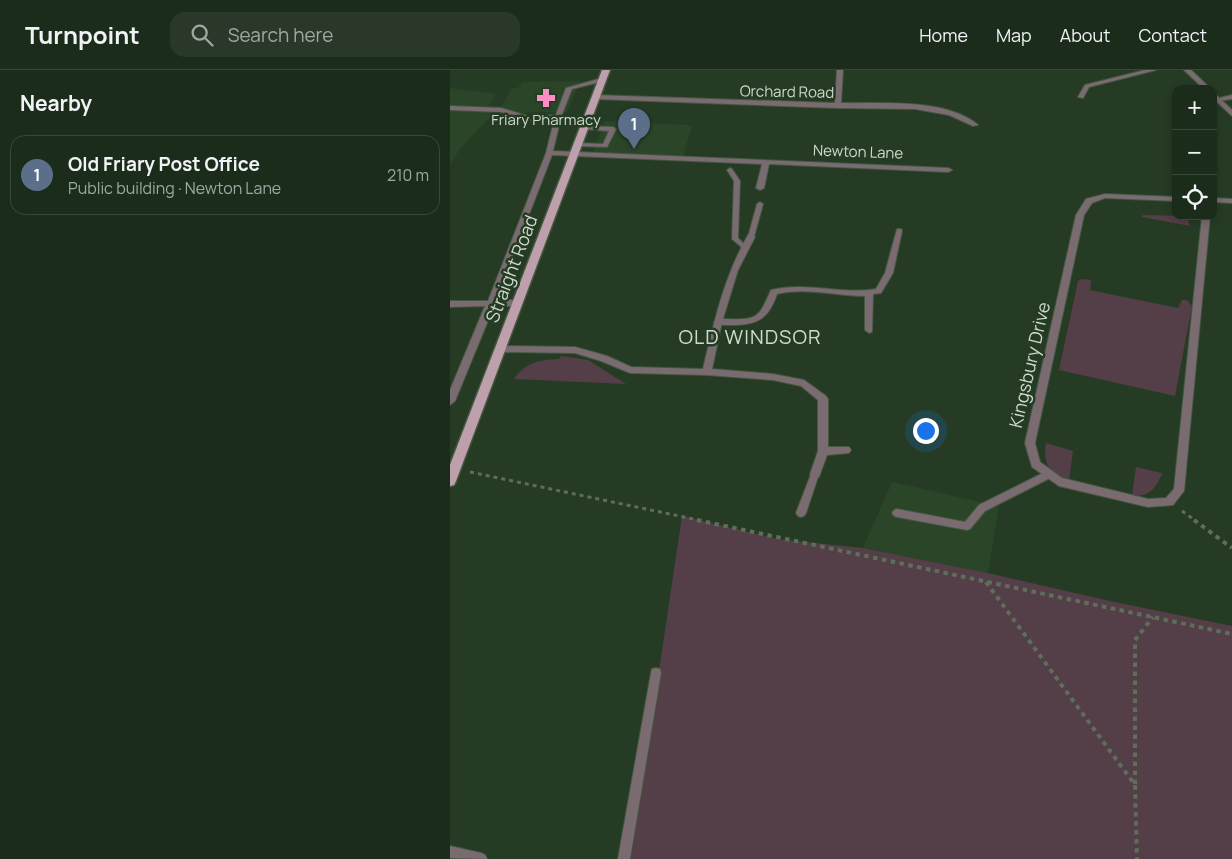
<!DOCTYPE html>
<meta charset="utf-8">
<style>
:root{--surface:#1c2c1b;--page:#293828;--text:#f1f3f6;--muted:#a0a7a3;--line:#3a483a;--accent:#8bbbb9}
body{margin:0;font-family:Manrope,sans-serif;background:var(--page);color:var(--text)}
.controls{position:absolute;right:15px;top:15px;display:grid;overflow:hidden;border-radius:10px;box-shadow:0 2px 8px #0003}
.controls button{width:45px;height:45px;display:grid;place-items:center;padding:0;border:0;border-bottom:1px solid var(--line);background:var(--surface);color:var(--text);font:25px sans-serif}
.you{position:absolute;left:475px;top:360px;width:18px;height:18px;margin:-12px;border:4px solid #fff;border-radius:50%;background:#1a73e8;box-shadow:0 0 0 8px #1a73e833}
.badge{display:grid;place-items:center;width:32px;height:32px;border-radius:50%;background:var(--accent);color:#fff;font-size:16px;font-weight:700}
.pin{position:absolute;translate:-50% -41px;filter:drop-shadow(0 1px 2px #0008)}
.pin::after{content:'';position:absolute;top:26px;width:18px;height:15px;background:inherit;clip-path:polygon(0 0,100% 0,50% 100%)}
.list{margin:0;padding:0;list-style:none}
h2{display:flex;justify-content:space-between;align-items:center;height:65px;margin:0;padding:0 20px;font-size:21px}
h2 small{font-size:16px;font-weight:400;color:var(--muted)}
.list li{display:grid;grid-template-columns:32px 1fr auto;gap:15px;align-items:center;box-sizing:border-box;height:80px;margin:0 10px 10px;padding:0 10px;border:1px solid var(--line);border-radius:15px}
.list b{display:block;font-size:19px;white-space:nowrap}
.list p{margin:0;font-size:16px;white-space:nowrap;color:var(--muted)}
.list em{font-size:16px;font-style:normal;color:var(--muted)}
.icon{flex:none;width:28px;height:28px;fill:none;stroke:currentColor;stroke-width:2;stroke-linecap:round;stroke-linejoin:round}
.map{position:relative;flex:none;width:782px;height:789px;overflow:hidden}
header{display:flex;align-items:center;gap:30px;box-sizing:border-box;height:70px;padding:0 25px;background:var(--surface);border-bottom:1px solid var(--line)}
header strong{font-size:24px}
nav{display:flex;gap:28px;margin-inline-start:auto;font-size:18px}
.search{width:350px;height:45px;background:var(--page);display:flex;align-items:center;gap:12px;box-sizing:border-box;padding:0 18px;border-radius:15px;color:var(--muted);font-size:19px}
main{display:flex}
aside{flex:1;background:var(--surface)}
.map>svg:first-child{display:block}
.built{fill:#2b4529}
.green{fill:#543e48}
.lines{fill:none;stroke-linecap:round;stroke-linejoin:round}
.lane-casing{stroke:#445842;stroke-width:2}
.street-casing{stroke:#445842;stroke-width:2}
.primary-casing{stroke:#445842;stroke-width:3}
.path-far1{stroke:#5d6f5b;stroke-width:3;stroke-dasharray:4 4;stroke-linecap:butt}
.path{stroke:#5d6f5b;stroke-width:4;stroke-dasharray:4.5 4.5;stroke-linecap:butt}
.lane{fill:#7a6b71;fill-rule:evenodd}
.street{fill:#7a6b71;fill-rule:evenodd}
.primary{fill:#be9fac;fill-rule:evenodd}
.labels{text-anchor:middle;stroke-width:5;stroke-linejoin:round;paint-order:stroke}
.far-street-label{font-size:15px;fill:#cddacc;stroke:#263b24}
.far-poi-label{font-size:15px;fill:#cddacc;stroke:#263b24}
.street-label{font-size:18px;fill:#cddacc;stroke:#263b24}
.quarter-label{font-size:20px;letter-spacing:1px;fill:#cddacc;stroke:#263b24}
</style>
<header>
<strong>Turnpoint</strong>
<div class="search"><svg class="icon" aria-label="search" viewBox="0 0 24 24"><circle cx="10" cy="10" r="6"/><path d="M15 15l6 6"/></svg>Search here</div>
<nav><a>Home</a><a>Map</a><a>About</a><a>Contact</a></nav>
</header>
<main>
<aside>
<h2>Nearby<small></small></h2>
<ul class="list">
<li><span class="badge" style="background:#5c6f8a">1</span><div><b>Old Friary Post Office</b><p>Public building · Newton Lane</p></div><em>210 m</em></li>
</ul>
</aside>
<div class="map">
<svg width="782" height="789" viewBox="0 0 782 789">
<rect width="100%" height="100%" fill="#263b24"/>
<!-- built -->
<path class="built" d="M130,11L117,42L64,43L47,40L12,76L0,94V18L46,24L39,36H51L62,18H68L72,12Z
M155,51L239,55L242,56L233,86L143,83Z
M442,412L549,436L538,503L413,478Z"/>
<!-- green -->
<path class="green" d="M693,145L736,146L740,156L692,147Z
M632,209L641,210L640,220L728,238L732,230H737L742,236L725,326L609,300L628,211Z
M111,286L138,290L176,314L64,309C75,292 90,290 109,289Z
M596,373L623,381L619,411C599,407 593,392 596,373Z
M686,397L712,403C708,416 698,429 682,425Z
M232,446L327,469L413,478L538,503L660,531L782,556V789H181Z"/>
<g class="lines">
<!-- lane casing -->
<g class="lane-casing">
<path id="lane" d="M782,25V29L768,31L765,29Z
M0,36L51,38L78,46L108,45L111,47L108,49L78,50L51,42L0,40Z
M135,56L163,57L166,59L157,77L126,76V74L128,73L153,74L159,61L133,59L132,58Z
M280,98L282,99L290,111L288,168L298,178L295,180L282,169L284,111L277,100Z
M310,132L313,134L304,167L303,169H299L298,167L307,134Z
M447,159H451L452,161L443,203L431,223L423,224L422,262L419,263L415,260V226C386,226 356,217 327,224C319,248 308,255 283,255C276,255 269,256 264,252C268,249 270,249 275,249C308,250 308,249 321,220C356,211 391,225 426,219L435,203Z
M365,400L368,401L369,404L356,443L354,446L351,447L348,446L346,443L361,404L362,401Z
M599,400L602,401L603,404L602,407L535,441L520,459L517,460L447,447L444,446L442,443L444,440L447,439L515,452L529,435Z
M206,598L210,599L211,603L180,789H168L201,603L202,599Z
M0,776L31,783L35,785L37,789L0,788Z"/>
</g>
<!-- street casing -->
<g class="street-casing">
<path id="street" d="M387,0H393L391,33C432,34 496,28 528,55L523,56L499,45L465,39L388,38L145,29L142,27L145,25L385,33Z
M695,0H706L639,17L633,28L628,27L635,15Z
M734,0H741L761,19H754Z
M152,8L155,10L154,11L122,19L111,47L103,81L498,98L502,100L498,102L319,94L314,118L310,120L306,118L312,94L102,85L46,230H67L71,233L67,236H44L5,331L0,335V320L35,236L0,237V231H38L96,83L105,47L116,18Z
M763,22L782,40V46L763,28Z
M655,124L726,127V131L655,128L642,133L634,145L585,373L590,392L612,408L698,429L716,428L724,419L752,146H760L734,421L723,435L698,437L609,416L582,397L575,373L626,145L636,129Z
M763,128L782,129V133L763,132Z
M298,165H301L305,167L288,200L272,252L262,299L323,304L354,310L376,326L378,329V377H399L401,380L399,383L377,385L369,407H361L360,404L368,381V330L351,316L323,310L257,305L180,303L151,291L125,283L50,282L46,279L50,276L125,277L157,286L181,297L253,299C264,252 274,207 298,165Z"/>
</g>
<!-- primary casing -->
<g class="primary-casing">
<path id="primary" d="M152,0H160L6,411L4,415L0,416V395Z"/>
</g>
<!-- path-far1 -->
<path class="path-far1" d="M20,402L253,451
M732,441L746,451"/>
<!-- path -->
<path class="path" d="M247,450L782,564
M744,450L782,478
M536,512L685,715L687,789
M685,714V570L703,547"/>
<!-- lane -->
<use href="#lane" class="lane"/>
<!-- street -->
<use href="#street" class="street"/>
<!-- primary -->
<use href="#primary" class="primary"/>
</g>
<!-- icons -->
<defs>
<g id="pharmacy-bare" transform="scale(1.5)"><path d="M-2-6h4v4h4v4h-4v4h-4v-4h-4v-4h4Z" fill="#fb8fc3" stroke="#263b24" stroke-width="2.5" paint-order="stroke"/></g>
</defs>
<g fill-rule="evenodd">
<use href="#pharmacy-bare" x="96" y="28"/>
</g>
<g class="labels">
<!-- far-street labels -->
<g class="far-street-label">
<text transform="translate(337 22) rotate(1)" y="5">Orchard Road</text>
<text transform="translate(408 82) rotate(2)" y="5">Newton Lane</text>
</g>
<!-- far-poi labels -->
<g class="far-poi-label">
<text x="96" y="55">Friary Pharmacy</text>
</g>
<!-- street labels -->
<g class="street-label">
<text transform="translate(62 199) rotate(-69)" y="6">Straight Road</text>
<text transform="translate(580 295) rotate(-77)" y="6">Kingsbury Drive</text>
</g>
<!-- quarter labels -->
<g class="quarter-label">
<text x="300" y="274">OLD WINDSOR</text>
</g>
</g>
</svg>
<div class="controls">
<button>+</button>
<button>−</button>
<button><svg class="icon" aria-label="locate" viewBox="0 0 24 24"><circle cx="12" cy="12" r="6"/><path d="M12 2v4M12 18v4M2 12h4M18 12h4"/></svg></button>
</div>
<div class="you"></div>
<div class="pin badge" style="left:184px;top:79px;background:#5c6f8a">1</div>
</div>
</main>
